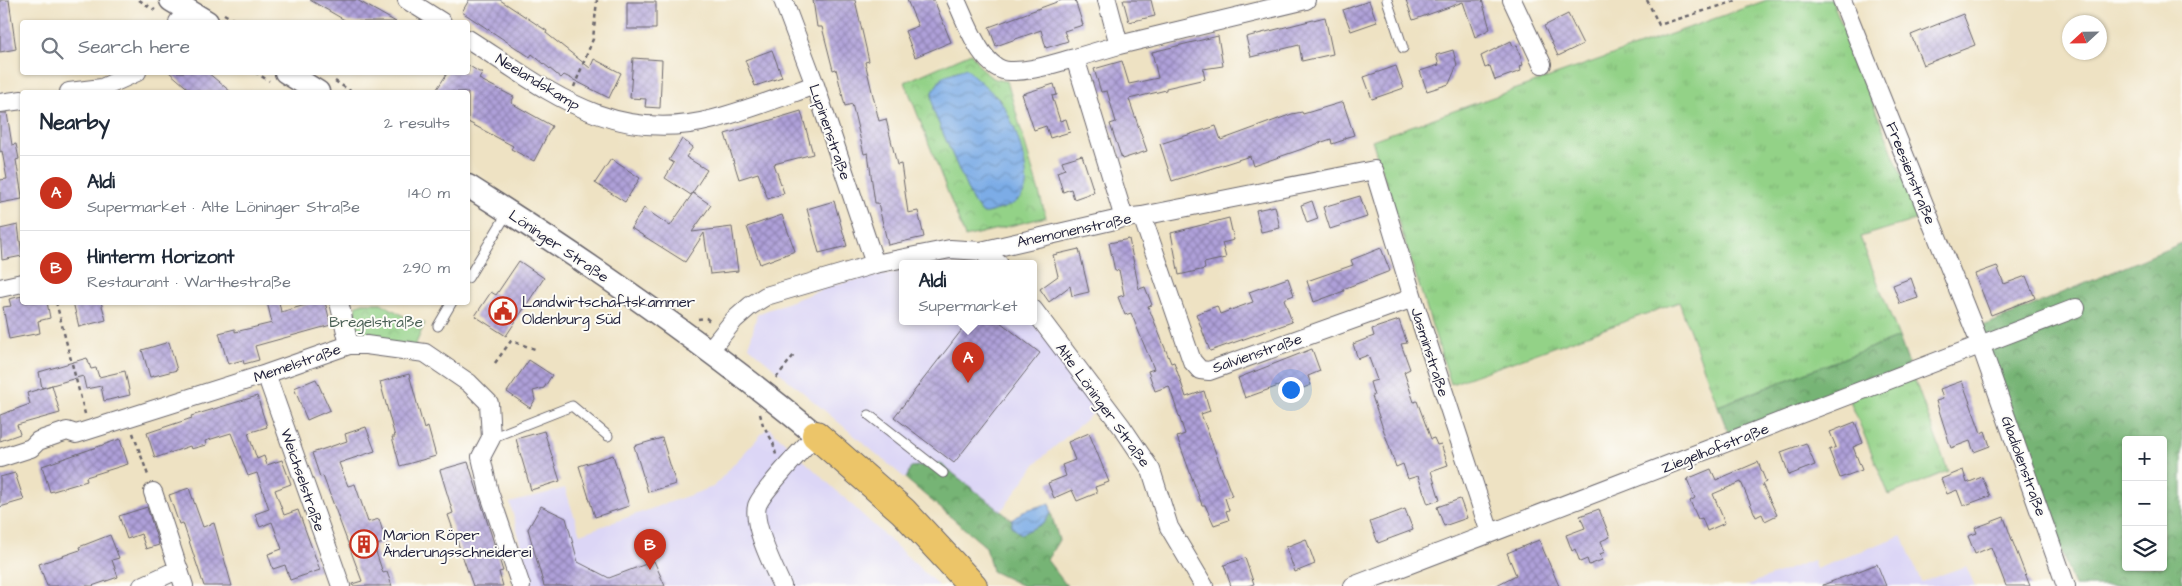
<!DOCTYPE html>
<meta charset="utf-8">
<style>
:root{--surface:#fff;--page:#f6f6f7;--text:#1f2937;--muted:#747a83;--line:#e0e1e3;--accent:#c8321e}
body{margin:0;font-family:"Architects Daughter",sans-serif;background:var(--page);color:var(--text)}
.controls{position:absolute;right:15px;bottom:15px;display:grid;overflow:hidden;border-radius:5px;box-shadow:0 1px 4px #0004}
.controls button{width:45px;height:45px;display:grid;place-items:center;padding:0;border:0;border-bottom:1px solid var(--line);background:var(--surface);color:var(--text);font:25px sans-serif}
.compass{position:absolute;left:2062px;top:15px;width:45px;height:45px;border-radius:50%;background:var(--surface);box-shadow:0 1px 4px #0004;rotate:248deg}
.you{position:absolute;left:1290px;top:389px;width:18px;height:18px;margin:-12px;border:4px solid #fff;border-radius:50%;background:#1a73e8;box-shadow:0 0 0 8px #1a73e833}
.badge{display:grid;place-items:center;width:32px;height:32px;border-radius:50%;background:var(--accent);color:#fff;font-size:16px;font-weight:700}
.pin{position:absolute;translate:-50% -41px;filter:drop-shadow(0 1px 2px #0008)}
.pin::after{content:'';position:absolute;top:26px;width:18px;height:15px;background:inherit;clip-path:polygon(0 0,100% 0,50% 100%)}
.popup{position:absolute;left:899px;top:260px;width:138px;height:65px;box-sizing:border-box;display:grid;place-content:center;border-radius:5px;background:var(--surface);filter:drop-shadow(0 1px 4px #0005);font-size:16px;white-space:nowrap;color:var(--muted)}
.popup b{font-size:19px;color:var(--text)}
.popup::after{content:'';position:absolute;left:50%;top:100%;margin-left:-10px;border:10px solid transparent;border-top-color:var(--surface)}
.list{margin:0;padding:0;list-style:none}
h2{display:flex;justify-content:space-between;align-items:center;height:65px;margin:0;padding:0 20px;font-size:21px}
h2 small{font-size:16px;font-weight:400;color:var(--muted)}
.list li{display:grid;grid-template-columns:32px 1fr auto;gap:15px;align-items:center;box-sizing:border-box;height:75px;padding:0 20px;border-top:1px solid var(--line)}
.list b{display:block;font-size:19px;white-space:nowrap}
.list p{margin:0;font-size:16px;white-space:nowrap;color:var(--muted)}
.list em{font-size:16px;font-style:normal;color:var(--muted)}
.icon{flex:none;width:28px;height:28px;fill:none;stroke:currentColor;stroke-width:2;stroke-linecap:round;stroke-linejoin:round}
.map{position:relative;flex:none;width:2182px;height:586px;overflow:hidden}
.search{position:absolute;background:var(--surface);box-shadow:0 1px 4px #0004;left:20px;top:20px;width:450px;height:55px;display:flex;align-items:center;gap:12px;box-sizing:border-box;padding:0 18px;border-radius:5px;color:var(--muted);font-size:19px}
.panel{position:absolute;background:var(--surface);box-shadow:0 1px 4px #0004;left:20px;top:90px;width:450px;height:215px;border-radius:5px}
.map>svg:first-child{display:block}
.built{fill:#dcd6f6}
.grass{fill:url(#grass-tufts);stroke:#5a7a61}
.forest{fill:url(#forest-crowns);stroke:#4c6b58;fill-rule:evenodd}
.park{fill:url(#park-crowns);stroke:#5a7a61;fill-rule:evenodd}
.water{fill:url(#water-waves);stroke:#4e6790}
.building{fill:url(#building-cross-hatch)}
.lines{fill:none;stroke-linecap:round;stroke-linejoin:round}
.service-casing{stroke:#69656b;stroke-width:11}
.minor-casing{stroke:#69656b;stroke-width:20}
.tertiary-casing{stroke:#69656b;stroke-width:25}
.trunk-casing{stroke:#69656b;stroke-width:30}
.path{stroke:#69656b;stroke-width:2.5;stroke-dasharray:4 4;stroke-linecap:butt}
.service{stroke:#fff;stroke-width:9}
.minor{stroke:#fff;stroke-width:18}
.tertiary{stroke:#fff;stroke-width:22}
.trunk{stroke:#ecc569;stroke-width:28}
.labels{text-anchor:middle;stroke-width:4;stroke-linejoin:round;paint-order:stroke}
.street-label{font-size:15px;fill:#22223b;stroke:#fdfcf7}
.poi-label{font-size:15px;fill:#22223b;stroke:#fdfcf7;text-anchor:start}
.park-label{font-size:15px;fill:#4a6056;stroke:#fdfcf7}
</style>
<div class="map">
<svg width="2182" height="586" viewBox="0 0 2182 586">
<defs>
<pattern id="grass-tufts" width="24" height="20" patternUnits="userSpaceOnUse" patternTransform="scale(1.25)"><rect width="24" height="20" fill="#93d287"/><path d="M3 7l-1-3M5 7V3M7 7l1-3M15 17l-1-3M17 17v-4M19 17l1-3" fill="none" stroke="#7eb475"/></pattern>
<pattern id="forest-crowns" width="20" height="18" patternUnits="userSpaceOnUse" patternTransform="scale(1.25)"><rect width="20" height="18" fill="#76b474"/><path d="M2 6a3 3 0 1 1 6 0M12 15a3 3 0 1 1 6 0" fill="none" stroke="#609260"/></pattern>
<pattern id="park-crowns" width="20" height="18" patternUnits="userSpaceOnUse" patternTransform="scale(1.25)"><rect width="20" height="18" fill="#93d287"/><path d="M2 6a3 3 0 1 1 6 0M12 15a3 3 0 1 1 6 0" fill="none" stroke="#7eb475"/></pattern>
<pattern id="water-waves" width="16" height="10" patternUnits="userSpaceOnUse" patternTransform="scale(1.25)"><rect width="16" height="10" fill="#7bace6"/><path d="M0 5q4-4 8 0t8 0" fill="none" stroke="#648cbc"/></pattern>
<pattern id="building-cross-hatch" width="8" height="8" patternUnits="userSpaceOnUse" patternTransform="scale(1.25)"><rect width="8" height="8" fill="#afa0d9"/><path d="M0 0l8 8M0 8l8-8" fill="none" stroke="#8e82b1"/></pattern>
</defs>
<rect width="100%" height="100%" fill="#fdfcf7"/>
<filter id="ink" filterUnits="userSpaceOnUse"><feTurbulence type="fractalNoise" baseFrequency=".02" numOctaves="2"/><feDisplacementMap in="SourceGraphic" scale="10" xChannelSelector="R" yChannelSelector="G"/><feConvolveMatrix kernelMatrix="1 2 1 2 8 2 1 2 1" color-interpolation-filters="sRGB"/></filter>
<filter id="wash" filterUnits="userSpaceOnUse"><feTurbulence type="fractalNoise" baseFrequency=".0096" numOctaves="4" result="noise"/><feDisplacementMap in="SourceGraphic" scale="20" xChannelSelector="R" yChannelSelector="G"/><feGaussianBlur stdDeviation="1.12" result="paint"/><feColorMatrix in="noise" values="0 0 0 0 0 0 0 0 0 0 0 0 0 0 0 0 0 1.4 0 .05"/><feComposite in="paint" operator="in"/></filter>
<g filter="url(#wash)">
<rect width="100%" height="100%" fill="#eee2c3"/>
<!-- built -->
<path class="built" d="M954,261L984,262L986,264H935Z
M903,271V322H1033L1099,408L1036,463L1001,512L940,463L911,467L906,479L749,347L757,314L837,284Z
M768,427L939,586H532L510,503L565,488L580,534L713,487Z
M1902,535L1921,582L1966,566L1975,586H1745L1813,560L1816,569Z"/>
<!-- grass -->
<path class="grass" d="M1767,0H1832L1919,219L1860,237L1899,337L1718,406L1679,302L1451,384L1372,140Z
M1910,367L1948,471L1889,495L1846,391Z"/>
<!-- forest -->
<path class="forest" d="M2182,243V586H2074L1981,327ZM2126,440H2163V567H2126Z
M1899,337L1910,367L1729,435L1718,406Z
M940,463L1012,520V527L1021,534L1044,523L1051,513L1059,540L1047,560L1067,586H1023L992,571L986,547L906,479L911,467Z"/>
<!-- park -->
<path class="park" d="M971,53C980,67 988,81 1007,81L1046,217L965,237L905,82ZM943,76L984,86L1000,100L1002,209L983,214L972,200L933,110L932,92Z
M363,303H381L414,322L425,323L414,348L351,338L357,305Z"/>
<!-- water -->
<path class="water" d="M966,68C976,79 989,88 999,100C1012,113 1032,173 1025,190C1020,206 997,210 983,214L972,200L933,110L932,92L943,76Z
M1050,503L1051,513L1044,523L1021,534L1012,527V520L1023,511Z"/>
<g id="blocks">
<!-- building -->
<path class="building" d="M0,0H9L16,49L0,52Z
M310,0H357L396,22H348Z
M469,0H500L547,31L546,33L590,68L594,59L621,73L609,98L564,75L561,78L532,54L530,57L462,12Z
M813,0H855L869,61L865,62L879,121L886,119L897,165L901,164L908,213L918,211L924,237L888,245L878,203H875L868,153L864,154L852,104L845,106L836,69L833,70L822,27H817Z
M907,0H934L951,42L915,57L905,31L918,26Z
M1062,0H1075L1083,25L1064,31L1068,41L1046,48L1041,30L996,46L989,27Z
M1123,0H1151L1155,16L1129,22Z
M1406,0H1482L1490,29L1475,37L1463,2L1413,20Z
M1369,1L1377,22L1351,31L1343,10Z
M627,2H656V29H627Z
M1568,14L1583,44L1558,56L1544,26Z
M1963,14L1975,45L1923,65L1911,35Z
M1325,17L1333,54L1302,61L1299,45L1251,57L1246,37Z
M1218,36L1223,66L1203,69L1205,79L1166,88V90L1129,99L1147,151L1122,159L1110,124L1116,122L1107,91L1101,92L1094,69L1122,61L1129,84L1158,78L1152,52Z
M1511,41L1513,46L1517,45L1523,65L1520,66L1521,71L1495,80L1490,66L1485,68L1481,56Z
M772,50L782,77L755,86L745,60Z
M1453,50L1457,65L1449,84L1427,91L1420,71L1439,65L1436,55Z
M633,58L662,60L660,108L645,107L646,99L630,98Z
M468,65L479,72H483L479,79L514,97L511,103L552,126L534,161L511,149L513,146L468,122V92H435L448,72H468Z
M1396,66L1404,88L1372,99L1364,77Z
M169,72H207L231,92H192Z
M1054,84L1057,95L1052,96L1060,121L1066,119L1070,132L1050,138L1046,126L1034,130L1022,94Z
M1343,102L1354,135L1344,138V140L1332,144L1331,139L1253,166L1250,156L1172,181L1160,144L1216,126L1221,140L1292,114L1302,112L1303,114Z
M801,111L813,154L774,164L784,193L768,199L758,173L739,179L725,134Z
M0,113H7L12,145L16,144L19,159L16,160L22,196V199L0,203V180L7,179L2,151L0,152Z
M682,139L693,147L686,157L707,170L691,195L665,178L674,163L669,160Z
M1082,155L1094,192L1074,199L1071,189L1063,192L1057,172L1065,169L1062,161Z
M611,159L640,178L625,202L595,183Z
M693,193L711,205L692,232L732,227L738,271L710,274L704,233L685,262L631,228L644,208L670,226Z
M1360,196L1367,217L1330,229L1323,207Z
M834,201L847,246L819,253L807,209Z
M1312,201L1318,219L1307,223L1301,205Z
M1275,206L1280,228L1261,232L1256,210Z
M782,215L795,251L760,264L747,227Z
M1229,218L1234,240L1222,243L1226,258L1204,263L1205,269L1179,275L1171,233Z
M18,225L22,256L2,260L0,229Z
M1129,239L1139,289L1145,287L1152,305L1148,306L1171,363L1174,362L1186,397L1204,391L1210,411L1201,414L1232,496L1225,498L1229,510L1226,511L1229,520L1214,525L1205,505H1202L1177,437L1185,434L1169,386L1155,391L1148,371L1154,369L1131,313L1125,315L1118,297L1124,295L1119,270L1115,271L1109,243Z
M1381,248L1390,271L1343,289L1344,291L1314,302L1307,281L1353,265L1351,260Z
M1079,249L1089,292L1072,296L1070,286L1049,302L1040,289L1058,276L1053,255Z
M519,261L544,278L506,336L475,316L491,292L496,295Z
M1997,266L2004,284L2026,276L2035,298L1991,315L1975,274Z
M1288,278L1294,295L1284,299L1292,322L1210,351L1196,314L1217,306L1220,314L1253,302L1249,292Z
M1911,278L1918,298L1900,304L1893,285Z
M22,296V302H47L50,318L38,321L40,333L9,339L3,307L11,306L9,299Z
M73,302H101L106,320L79,327Z
M267,302H279L281,312L316,302H325L331,325L255,346L259,360L244,364L243,360L228,364L219,333L235,329V332L272,323Z
M1399,320L1407,343L1401,344L1410,369L1404,372L1414,402L1417,401L1431,439L1434,438L1437,445L1441,444L1448,465L1431,471L1440,500L1428,504L1418,476L1408,479L1403,464L1396,467L1372,396H1374L1370,382L1377,380L1368,355L1358,359L1353,344L1374,336L1372,329Z
M968,322H1000L1040,353L954,463L894,417Z
M169,342L177,370L150,377L142,350Z
M1312,349L1320,371L1308,376L1311,385L1287,394L1284,384L1245,398L1238,378Z
M87,358L91,369L96,368L99,377L125,371L130,395L104,401L101,386L86,389L83,376L42,388L39,372Z
M529,360L552,375L544,388L533,391L535,400L530,408L507,392Z
M409,374L424,429L428,427L436,456L400,466L392,437H395L380,382Z
M316,379L330,410L307,420L294,388Z
M1962,381L1981,433L1985,431L1990,446L1974,452L1970,441L1951,448L1936,401L1943,399L1940,389Z
M52,385L60,413L17,425L20,434L0,441V415L30,404L27,393Z
M257,396L267,427L248,433L257,459L264,456L267,465L282,460L291,484L275,490L284,515L298,510L320,570L290,580L285,565L273,569L268,554L282,549L272,522L260,527L255,514L269,509L257,473L248,476L231,433L205,441L206,445L191,449L190,446L155,458L147,433L192,418L191,416Z
M1855,422L1863,443L1853,447L1862,470L1840,478L1829,450L1836,447L1830,432Z
M366,427L375,451L339,463L348,486L355,484L368,522L379,519L386,542L374,546L383,573L387,572L392,586H353L352,584L362,581L323,476L320,477L312,453L347,441L345,434Z
M544,431L560,481L531,490L516,439Z
M1089,433L1109,482L1095,487L1097,493L1077,501L1072,490L1054,498L1048,483L1066,476L1062,465L1075,460L1068,442Z
M662,438L676,484L648,492L634,446Z
M120,439L128,464L86,477L87,481L50,492L42,466Z
M1806,443L1815,465L1789,475L1781,452Z
M613,455L629,506L595,517L579,466Z
M468,462L503,571L499,572L503,586H473L448,515L453,513L440,470Z
M1758,462L1766,482L1762,484L1777,515L1765,521L1762,514L1756,517L1741,482L1713,494L1725,523L1707,531L1702,518L1698,519L1690,501L1695,498L1687,479L1711,469L1716,480Z
M1963,470L1967,483L1982,477L1990,496L1963,506L1957,490L1947,494L1941,479Z
M15,473L24,500L0,507V477Z
M189,488L203,527L214,523L232,586H204L183,523L179,524L169,495Z
M1460,499L1467,518L1444,526L1437,507Z
M541,506L566,518L578,562L609,578L654,561L665,586H544L528,529Z
M147,507L159,545L146,549L141,534L127,539L119,516Z
M1405,509L1413,530L1378,543L1370,522Z
M1599,509L1610,537L1601,541L1605,552L1600,554L1602,560L1589,565L1587,559L1580,562L1575,549L1572,551L1566,535L1585,528L1580,516Z
M2004,517L2012,540L2030,586H2006L1991,547L1975,554L1968,536L1977,533L1975,528Z
M110,535L119,558L112,560L118,577L92,586H47L39,564L80,550L79,547Z
M1306,539L1315,564L1295,572L1286,547Z
M1539,540L1559,586H1495L1516,575L1507,553Z
M1245,558L1254,584L1247,586H1231L1224,565Z
M1877,564L1886,586H1823V585Z"/>
</g>
</g>
<g filter="url(#ink)">
<use href="#blocks" fill-opacity="0" stroke="#69656b" stroke-width="1"/>
<g class="lines">
<!-- service casing -->
<g class="service-casing">
<path id="service" d="M1387,0L1403,48
M468,278L508,212
M438,326L452,302
M869,415L943,473
M491,438L572,406L608,436"/>
</g>
<!-- minor casing -->
<g class="minor-casing">
<path id="minor" d="M407,0L442,22
M783,0L815,85L875,264
M956,0C966,21 982,71 1010,71C1031,72 1054,63 1075,58L1124,218
M1107,0L1119,45
M1512,0L1542,64
M1842,0L1981,346L2066,586
M178,22L188,10
M468,39C548,90 612,146 714,119C748,110 781,97 815,85
M1075,58L1119,45L1306,0
M69,92L102,88L137,72
M0,103L22,100
M1142,216L1192,361L1200,370L1209,371L1413,298
M981,251L999,264
M0,288L22,283
M339,302L349,345
M1033,309L1122,427L1151,470L1169,527L1204,586
M709,351L734,320L750,306L766,296L875,264L950,249L981,251L1124,218L1142,216L1374,170L1413,298L1490,533
M266,374L341,586
M0,458L31,448L38,441L67,431L76,434L266,374L349,345H366L425,353L469,383L489,403L491,438L481,457L489,492L521,586
M153,492L184,586
M142,586L179,569
M782,586C774,568 752,525 757,506C761,493 804,447 816,435
M1353,586L2076,308"/>
</g>
<!-- tertiary casing -->
<g class="tertiary-casing">
<path id="tertiary" d="M171,0L207,22
M286,72L318,92
M468,186C588,262 706,344 816,435"/>
</g>
<!-- trunk casing -->
<g class="trunk-casing">
<path id="trunk" d="M816,435L903,511L973,586"/>
</g>
<!-- path -->
<path class="path" d="M139,0L155,10
M1647,0L1659,25L1739,0
M224,14L238,22
M255,72L269,81
M335,81L352,92
M574,87L593,39L597,0
M56,302L85,414
M698,319L706,318L711,322
M495,363L511,341L535,349
M776,378L794,355
M760,414L763,425L773,442L776,455
M133,433L149,478"/>
<!-- service -->
<use href="#service" class="service"/>
<!-- minor -->
<use href="#minor" class="minor"/>
<!-- tertiary -->
<use href="#tertiary" class="tertiary"/>
<!-- trunk -->
<use href="#trunk" class="trunk"/>
</g>
</g>
<!-- icons -->
<defs>
<g id="civic-ring" transform="scale(1.4375)"><circle r="9.5" fill="#fdfcf7" stroke="#c8321e" stroke-width="1.5"/><path d="M-.6-6.5H3V-4.5H.6V-3L4-1V1h2V6H-6V1h2V-1L-.6-3ZM-1.2 2.5V6h2.4V2.5Z" fill="#c8321e"/></g>
<g id="building-ring" transform="scale(1.4375)"><circle r="9.5" fill="#fdfcf7" stroke="#c8321e" stroke-width="1.5"/><path d="M-4-6H4V6H1V3H-1V6H-4ZM-2.5-4.3h1.7v1.8h-1.7ZM.8-4.3h1.7v1.8H.8ZM-2.5-1h1.7V.8h-1.7ZM.8-1h1.7V.8H.8Z" fill="#c8321e"/></g>
</defs>
<g fill-rule="evenodd">
<use href="#civic-ring" x="503" y="311"/>
<use href="#building-ring" x="364" y="544"/>
</g>
<g class="labels">
<!-- street labels -->
<g class="street-label">
<text transform="translate(538 82) rotate(31)" y="5">Neelandskamp</text>
<text transform="translate(830 132) rotate(71)" y="5">Lupinenstraße</text>
<text transform="translate(1911 173) rotate(68)" y="5">Freesienstraße</text>
<text transform="translate(1074 230) rotate(-12)" y="5">Anemonenstraße</text>
<text transform="translate(559 246) rotate(34)" y="5">Löninger Straße</text>
<text transform="translate(1430 352) rotate(72)" y="5">Jasminstraße</text>
<text transform="translate(1257 353) rotate(-19)" y="5">Salvienstraße</text>
<text transform="translate(297 363) rotate(-19)" y="5">Memelstraße</text>
<text transform="translate(1103 405) rotate(54)" y="5">Alte Löninger Straße</text>
<text transform="translate(1715 448) rotate(-21)" y="5">Ziegelhofstraße</text>
<text transform="translate(2024 466) rotate(70)" y="5">Gladiolenstraße</text>
<text transform="translate(303 480) rotate(71)" y="5">Weichselstraße</text>
</g>
<!-- poi labels -->
<g class="poi-label">
<text x="522" y="307">Landwirtschaftskammer<tspan x="522" dy="17">Oldenburg Süd</tspan></text>
<text x="383" y="540">Marion Röper<tspan x="383" dy="17">Änderungsschneiderei</tspan></text>
</g>
<!-- park labels -->
<g class="park-label">
<text x="376" y="327">Bregelstraße</text>
</g>
</g>
</svg>
<div class="controls">
<button>+</button>
<button>−</button>
<button><svg class="icon" aria-label="layers" viewBox="0 0 24 24"><path d="M12 4l9 5-9 5-9-5zM3 14l9 5 9-5"/></svg></button>
</div>
<svg class="compass" viewBox="-18 -18 36 36"><path d="M0-13l5 13h-10z" fill="#e53935"/><path d="M0 13l5-13h-10z" fill="#747a83"/></svg>
<div class="you"></div>
<div class="pin badge" style="left:968px;top:383px">A</div>
<div class="popup"><b>Aldi</b>Supermarket</div>
<div class="pin badge" style="left:650px;top:570px">B</div>
<div class="search"><svg class="icon" aria-label="search" viewBox="0 0 24 24"><circle cx="10" cy="10" r="6"/><path d="M15 15l6 6"/></svg>Search here</div>
<section class="panel">
<h2>Nearby<small>2 results</small></h2>
<ul class="list">
<li><span class="badge">A</span><div><b>Aldi</b><p>Supermarket · Alte Löninger Straße</p></div><em>140 m</em></li>
<li><span class="badge">B</span><div><b>Hinterm Horizont</b><p>Restaurant · Warthestraße</p></div><em>290 m</em></li>
</ul>
</section>
</div>
